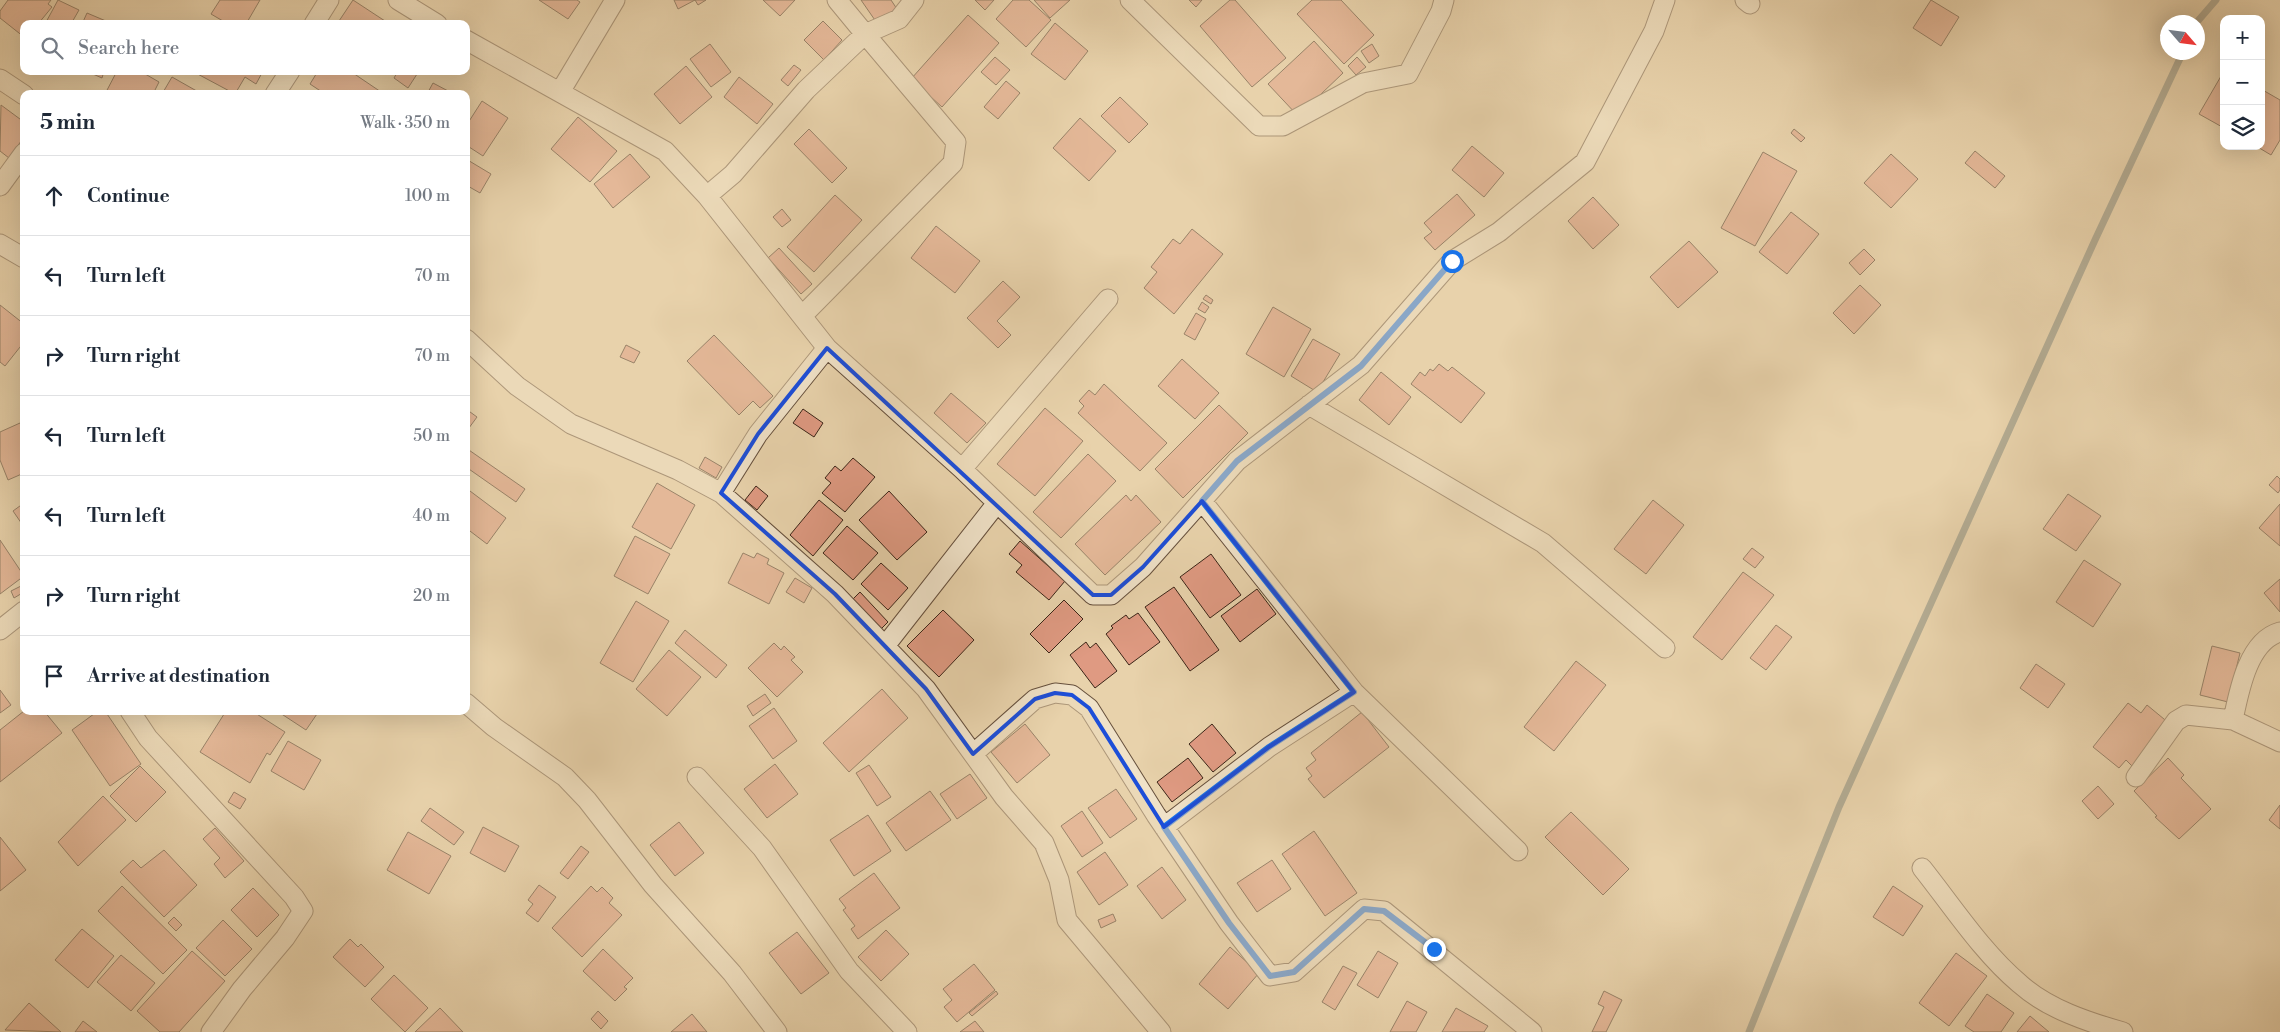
<!DOCTYPE html>
<meta charset="utf-8">
<style>
:root{--surface:#fff;--page:#f2f2f3;--text:#1f2937;--muted:#747a83;--line:#e0e1e3}
body{margin:0;font-family:"Libre Bodoni",serif;background:var(--page);color:var(--text)}
.controls{position:absolute;right:15px;top:15px;display:grid;overflow:hidden;border-radius:10px;box-shadow:0 5px 20px #0002}
.controls button{width:45px;height:45px;display:grid;place-items:center;padding:0;border:0;border-bottom:1px solid var(--line);background:var(--surface);color:var(--text);font:25px sans-serif}
.compass{position:absolute;left:2160px;top:15px;width:45px;height:45px;border-radius:50%;background:var(--surface);box-shadow:0 5px 20px #0002;rotate:118deg}
.stop{position:absolute;width:15px;height:15px;margin:-11px;border:4px solid #1a73e8;border-radius:50%;background:#fff}
.stop.end{background:#1a73e8;border-color:#fff;box-shadow:0 1px 5px #0008}
.list{margin:0;padding:0;list-style:none}
h2{display:flex;justify-content:space-between;align-items:center;height:65px;margin:0;padding:0 20px;font-size:21px}
h2 small{font-size:16px;font-weight:400;color:var(--muted)}
.list li{display:grid;grid-template-columns:32px 1fr auto;gap:15px;align-items:center;box-sizing:border-box;height:80px;padding:0 20px;border-top:1px solid var(--line)}
.list b{display:block;font-size:19px;white-space:nowrap}
.list em{font-size:16px;font-style:normal;color:var(--muted)}
.icon{flex:none;width:28px;height:28px;fill:none;stroke:currentColor;stroke-width:2;stroke-linecap:round;stroke-linejoin:round}
.map{position:relative;flex:none;width:2280px;height:1032px;overflow:hidden}
.search{position:absolute;background:var(--surface);box-shadow:0 5px 20px #0002;left:20px;top:20px;width:450px;height:55px;display:flex;align-items:center;gap:12px;box-sizing:border-box;padding:0 18px;border-radius:10px;color:var(--muted);font-size:19px}
.panel{position:absolute;background:var(--surface);box-shadow:0 5px 20px #0002;left:20px;top:90px;width:450px;height:625px;border-radius:10px}
.map>svg:first-child{display:block}
.lines{fill:none;stroke-linecap:round;stroke-linejoin:round}
.stream{stroke:#737c73;stroke-width:7}
.building{fill:#df9a82;stroke:#3b2518}
.street-casing{stroke:#66503d;stroke-width:21}
.street{stroke:#f0e2c8;stroke-width:19}
.route{stroke:#1a73e8;stroke-width:6}
.marked{fill:none;stroke:#1d4ed8;stroke-width:4;stroke-linejoin:round}
</style>
<div class="map">
<svg width="2280" height="1032" viewBox="0 0 2280 1032">
<rect width="100%" height="100%" fill="#e8d2ab"/>
<filter id="stains"><feTurbulence type="fractalNoise" baseFrequency=".004" numOctaves="4"/><feColorMatrix values="0 0 0 0 .2 0 0 0 0 .09 0 0 0 0 .02 0 0 0 .5 -.17"/></filter>
<radialGradient id="worn" r=".72"><stop offset=".6" stop-color="#630" stop-opacity="0"/><stop offset="1" stop-color="#630" stop-opacity=".3"/></radialGradient>
<g class="lines">
<!-- stream -->
<path class="stream" d="M2197,22L2216,0
M1749,1032L1839,807L2095,240L2183,52"/>
</g>
<!-- building -->
<path class="building" d="M8,0H51L48,4L52,7L38,24H24V37L0,18V11Z
M58,0L79,10L71,24H45Z
M220,0H260L246,24H228L211,14Z
M353,0L385,21L384,24H337Z
M539,0H577L580,2L568,19Z
M674,0H695L678,9Z
M695,0H706L698,5Z
M763,0H795L780,16Z
M861,0H891L899,12L879,26Z
M975,0H994L985,10Z
M1013,0H1029L1051,20L1026,47L996,19Z
M1034,0H1070L1050,18Z
M1189,0H1202L1196,7Z
M1230,0H1235L1286,58L1252,87L1200,26Z
M1312,0H1341L1374,35L1344,64L1297,14Z
M1931,0L1959,17L1941,46L1913,28Z
M87,13L113,24H82Z
M968,15L999,43L942,107L911,79Z
M823,21L842,40L824,60L804,40Z
M1055,23L1088,51L1065,80L1031,54Z
M1314,41L1343,73L1298,116L1268,84Z
M710,44L731,72L711,87L690,59Z
M1372,44L1379,56L1369,63L1361,51Z
M995,57L1010,70L996,85L981,72Z
M1357,57L1366,67L1356,75L1348,66Z
M794,65L801,70L788,86L781,80Z
M686,66L712,97L680,124L654,94Z
M86,71H104L102,78Z
M117,71H140L159,82L153,94H105Z
M192,71H263L256,84L245,77L235,94Z
M318,71H350L384,94H325L310,84Z
M398,71H419L408,88L394,78Z
M2224,71V128L2199,114Z
M172,77L202,94H162Z
M739,77L773,104L757,124L724,97Z
M1006,81L1020,93L998,119L984,107Z
M433,83L450,92L449,94H427Z
M2261,89L2280,100V140L2271,155L2256,146H2261Z
M1120,97L1148,124L1129,143L1101,116Z
M482,101L508,118L483,156L466,145V126Z
M1,105L24,122V137L9,158L0,151Z
M578,117L617,151L590,182L551,149Z
M1080,118L1116,151L1089,181L1053,148Z
M809,129L847,168L832,183L794,144Z
M1794,129L1805,138L1801,142L1791,133Z
M1472,146L1504,173L1484,197L1452,170Z
M1975,151L2005,176L1995,188L1965,163Z
M1763,152L1797,171L1755,246L1721,228Z
M630,154L650,177L613,208L594,184Z
M1891,154L1918,179L1891,208L1864,183Z
M466,159L491,174L480,193L466,185Z
M1457,194L1475,215L1435,250L1424,238L1432,232L1424,223Z
M835,195L862,220L814,272L787,247Z
M1593,197L1619,225L1593,249L1568,221Z
M782,209L791,220L782,227L773,217Z
M1791,212L1819,234L1787,274L1759,252Z
M936,226L980,261L955,293L911,258Z
M1192,229L1223,254L1174,314L1144,288L1157,272L1151,267L1173,239L1180,244Z
M1689,241L1718,272L1678,308L1650,277Z
M779,248L812,284L801,294L768,258Z
M1864,249L1875,260L1860,275L1849,263Z
M1003,281L1020,297L997,321L1011,335L998,348L967,318Z
M1860,285L1881,305L1854,334L1833,313Z
M1206,295L1213,300L1211,304L1203,299Z
M1202,302L1209,307L1205,313L1198,309Z
M0,305L24,324V342L5,366L0,362Z
M1273,307L1311,329L1284,377L1246,354Z
M1196,313L1206,319L1195,340L1184,334Z
M714,335L773,396L760,408L753,401L739,415L687,361Z
M1313,339L1340,354L1317,392L1291,376Z
M626,345L640,352L634,363L620,357Z
M1182,359L1219,393L1195,419L1158,386Z
M1439,364L1448,371L1452,367L1485,393L1461,423L1411,384L1420,372L1425,376L1430,369L1433,371Z
M1381,372L1411,397L1389,425L1359,400Z
M1104,384L1167,443L1140,471L1078,413L1084,406L1079,401L1089,390L1095,395Z
M951,393L986,423L967,443L934,413Z
M1219,405L1248,433L1183,498L1155,469Z
M1045,408L1083,441L1035,496L997,464Z
M466,409L477,417L466,432Z
M803,409L823,423L814,437L793,423Z
M20,423L21,426L24,425V473L8,480L0,460V432Z
M466,448L525,489L516,502L466,467Z
M1088,454L1116,481L1061,538L1033,512Z
M705,457L722,467L716,478L699,468Z
M853,458L875,477L845,512L822,493L831,483L825,478L835,466L841,471Z
M2277,476L2280,479V490L2278,493L2269,485Z
M657,483L695,505L671,549L632,527Z
M756,486L768,496L757,510L745,500Z
M466,488L506,518L487,544L466,528Z
M889,491L927,532L897,560L859,520Z
M2068,494L2101,516L2076,551L2043,529Z
M1126,495L1131,501L1136,495L1161,522L1105,575L1075,544Z
M819,500L843,520L813,556L790,535Z
M1653,500L1684,525L1646,574L1614,549Z
M24,503V527L13,511Z
M2280,504V546L2259,528Z
M847,526L878,553L853,580L823,553Z
M635,536L670,554L648,594L614,576Z
M0,540L24,576L0,594Z
M1020,541L1065,581L1049,600L1016,572L1022,565L1009,554Z
M1752,548L1764,557L1755,568L1743,559Z
M743,553L754,558L757,553L769,559L767,564L784,573L769,604L728,583Z
M1211,554L1241,595L1210,618L1180,577Z
M2084,560L2121,584L2093,627L2056,602Z
M881,563L908,588L888,610L861,584Z
M1743,572L1774,595L1722,660L1693,637Z
M795,578L812,588L804,603L786,592Z
M2280,579V612L2264,593Z
M21,586L24,592L14,598L11,591Z
M1174,587L1219,650L1190,671L1145,607Z
M1257,589L1276,614L1240,642L1221,616Z
M860,592L888,622L879,631L851,601Z
M1064,600L1083,619L1049,653L1030,634Z
M636,601L669,621L633,682L600,663Z
M943,610L974,640L939,677L907,646Z
M1138,613L1160,642L1129,665L1106,634L1113,628L1111,626L1126,615L1129,619Z
M1776,625L1792,637L1766,670L1750,658Z
M685,630L727,665L716,678L675,643Z
M1086,642L1090,648L1096,643L1117,671L1095,688L1070,655Z
M774,643L781,650L784,646L795,657L791,660L803,672L777,697L748,668Z
M2212,646L2240,653L2228,702L2200,695Z
M669,650L701,677L667,716L636,689Z
M1576,661L1606,685L1554,751L1524,727Z
M2036,664L2065,684L2048,708L2020,688Z
M882,689L908,718L849,772L823,743Z
M0,690L11,705L0,713Z
M765,694L771,703L753,716L747,706Z
M2128,703L2141,713L2147,705L2170,724L2134,768L2126,760L2119,768L2093,747Z
M774,708L797,741L773,759L749,726Z
M24,711H44L62,733L0,782V730Z
M98,711H105L141,764L110,786L72,730Z
M226,711H252L285,732L270,755L267,753L250,783L200,752Z
M277,711H319L306,730Z
M1362,712L1389,747L1324,798L1308,779L1312,776L1306,768L1316,760L1311,753Z
M1025,724L1050,755L1017,783L991,752Z
M1212,724L1236,753L1213,772L1189,744Z
M288,741L321,760L304,790L271,771Z
M1188,758L1203,778L1172,802L1157,782Z
M2168,758L2184,775L2181,778L2211,809L2179,839L2155,817L2157,816L2134,791Z
M775,764L798,794L767,818L744,789Z
M869,765L891,797L877,806L856,773Z
M140,766L166,792L136,822L110,796Z
M970,774L987,798L957,819L940,794Z
M2098,786L2114,804L2098,819L2082,801Z
M1116,789L1137,819L1110,838L1088,808Z
M930,791L951,820L906,851L886,823Z
M234,792L246,799L240,809L228,802Z
M103,796L126,820L78,866L58,842Z
M2280,805V829L2269,820Z
M430,808L464,832L454,845L421,821Z
M1082,811L1103,843L1082,857L1061,826Z
M1571,812L1629,869L1603,895L1545,837Z
M868,815L891,851L854,876L830,840Z
M679,822L704,853L675,876L650,845Z
M483,827L519,846L505,872L470,853Z
M215,828L244,861L225,878L214,864L220,858L203,839Z
M1314,831L1357,893L1325,916L1282,854Z
M408,832L451,856L429,894L387,870Z
M0,837L26,870L0,891Z
M581,846L589,852L568,879L560,873Z
M164,850L197,885L164,917L120,872L133,860L141,868Z
M1105,852L1128,885L1099,905L1077,872Z
M1272,860L1291,889L1257,912L1237,883Z
M1162,867L1186,900L1162,919L1137,886Z
M874,873L900,908L858,939L851,929L855,926L843,910L846,908L839,899Z
M539,885L556,897L538,922L526,913L533,904L528,900Z
M122,886L187,950L163,974L98,911Z
M591,886L597,892L602,887L613,898L609,903L622,915L582,957L552,928Z
M1893,886L1923,906L1903,936L1873,917Z
M253,888L279,915L257,937L231,910Z
M1113,914L1116,921L1101,928L1098,920Z
M174,917L182,925L176,931L168,923Z
M223,920L252,949L225,976L196,948Z
M82,929L114,956L88,988L55,960Z
M886,930L909,954L881,981L858,957Z
M797,932L829,973L801,994L769,953Z
M350,939L358,947L361,944L384,967L365,987L333,957Z
M1230,947L1259,973L1228,1009L1199,984Z
M603,949L633,978L624,987L627,989L615,1001L583,971Z
M192,951L225,981L179,1032H160L137,1011Z
M1378,951L1398,963L1378,998L1357,985Z
M1956,953L1987,976L1949,1026L1919,1003Z
M121,955L155,983L131,1011L97,982Z
M974,964L995,990L957,1022L944,1007L952,1000L943,989Z
M1343,966L1357,973L1335,1010L1322,1002Z
M394,975L428,1008L405,1032L371,999Z
M996,991L998,994L972,1016L969,1013Z
M1604,991L1622,1000L1606,1032H1592L1604,1007L1598,1004Z
M1987,994L2014,1013L2001,1032H1974L1965,1026Z
M1407,1001L1427,1012L1416,1032H1390Z
M29,1003L61,1032L5,1030Z
M440,1008L463,1032H415Z
M1456,1008L1488,1026L1484,1032H1442Z
M598,1011L608,1021L601,1029L591,1019Z
M692,1014L707,1032H671Z
M2030,1016L2049,1032H2017Z
M83,1021L97,1032H75Z
M975,1021L984,1032H960Z"/>
<g class="lines">
<!-- street casing -->
<g class="street-casing">
<path id="street" d="M398,0L437,24
M837,0L865,34L899,19L914,0
M1130,0L1259,126H1283L1363,83L1408,74L1441,11L1444,0
M1745,0L1750,4
M314,24L329,0
M466,40L665,151L707,196L827,348L962,469L1093,595H1111L1143,567L1237,461L1361,365L1452,261L1499,232L1585,162L1654,31L1665,0
M0,79L24,95
M560,92L615,0
M275,94L290,71
M0,186L24,153
M707,196L733,174L806,90L865,34L956,142L953,163L802,316
M0,244L24,258
M466,339L517,386L571,424L678,470L721,493L835,594L926,689L1004,797L1044,843L1059,880L1067,920L1161,1032
M1309,405L1543,543L1665,648
M962,469L1108,299
M721,493L758,434L827,348
M1202,501L1354,692L1518,851
M0,630L24,611
M885,646L997,503
M466,703L494,727L565,777L587,800L653,885L732,973L777,1032
M130,711L148,738L294,897L303,911L285,938L242,989L211,1032
M2233,720C2239,691 2248,641 2280,632
M973,754L1035,699L1055,693L1072,695L1089,708L1156,815L1229,923L1270,976L1294,972L1364,909L1384,911L1532,1032
M697,777L762,848L849,971L907,1032
M2136,777L2176,721L2186,715L2233,720L2280,742
M1164,827L1269,747L1354,692
M1922,868C1953,907 1982,952 2020,984C2048,1009 2088,1022 2123,1032"/>
</g>
<!-- street -->
<use href="#street" class="street"/>
</g>
<g class="lines">
<!-- route -->
<path class="route" d="M1434,949L1384,911L1364,909L1294,972L1270,976L1229,923L1164,827L1269,747L1354,692L1202,501L1237,461L1361,366L1452,261"/>
</g>
<!-- marked area -->
<path d="M0 0H2280V1032H0ZM827,348L1093,595H1111L1143,567L1202,501L1354,692L1269,747L1164,827L1089,708L1072,695L1055,693L1035,699L973,754L926,689L835,594L721,493L758,434Z" fill="#e8d2ab" fill-opacity=".55" fill-rule="evenodd"/>
<path class="marked" d="M827,348L1093,595H1111L1143,567L1202,501L1354,692L1269,747L1164,827L1089,708L1072,695L1055,693L1035,699L973,754L926,689L835,594L721,493L758,434Z"/>
<rect width="100%" height="100%" filter="url(#stains)"/>
<rect width="100%" height="100%" fill="url(#worn)"/>
</svg>
<div class="controls">
<button>+</button>
<button>−</button>
<button><svg class="icon" aria-label="layers" viewBox="0 0 24 24"><path d="M12 4l9 5-9 5-9-5zM3 14l9 5 9-5"/></svg></button>
</div>
<svg class="compass" viewBox="-18 -18 36 36"><path d="M0-13l5 13h-10z" fill="#e53935"/><path d="M0 13l5-13h-10z" fill="#747a83"/></svg>
<div class="stop" style="left:1452px;top:261px"></div>
<div class="stop end" style="left:1434px;top:949px"></div>
<div class="search"><svg class="icon" aria-label="search" viewBox="0 0 24 24"><circle cx="10" cy="10" r="6"/><path d="M15 15l6 6"/></svg>Search here</div>
<section class="panel">
<h2>5 min<small>Walk · 350 m</small></h2>
<ul class="list">
<li><svg class="icon" aria-label="ahead" viewBox="0 0 24 24"><path d="M12 20V5M6 11l6-6 6 6"/></svg><div><b>Continue</b></div><em>100 m</em></li>
<li><svg class="icon" aria-label="left" viewBox="0 0 24 24"><path d="M17 20v-9H6M10 6l-5 5 5 5"/></svg><div><b>Turn left</b></div><em>70 m</em></li>
<li><svg class="icon" aria-label="right" viewBox="0 0 24 24"><path d="M7 20v-9h11M14 6l5 5-5 5"/></svg><div><b>Turn right</b></div><em>70 m</em></li>
<li><svg class="icon" aria-label="left" viewBox="0 0 24 24"><path d="M17 20v-9H6M10 6l-5 5 5 5"/></svg><div><b>Turn left</b></div><em>50 m</em></li>
<li><svg class="icon" aria-label="left" viewBox="0 0 24 24"><path d="M17 20v-9H6M10 6l-5 5 5 5"/></svg><div><b>Turn left</b></div><em>40 m</em></li>
<li><svg class="icon" aria-label="right" viewBox="0 0 24 24"><path d="M7 20v-9h11M14 6l5 5-5 5"/></svg><div><b>Turn right</b></div><em>20 m</em></li>
<li><svg class="icon" aria-label="arrive" viewBox="0 0 24 24"><path d="M6 21V4h12l-3 4 3 4H6"/></svg><div><b>Arrive at destination</b></div></li>
</ul>
</section>
</div>
